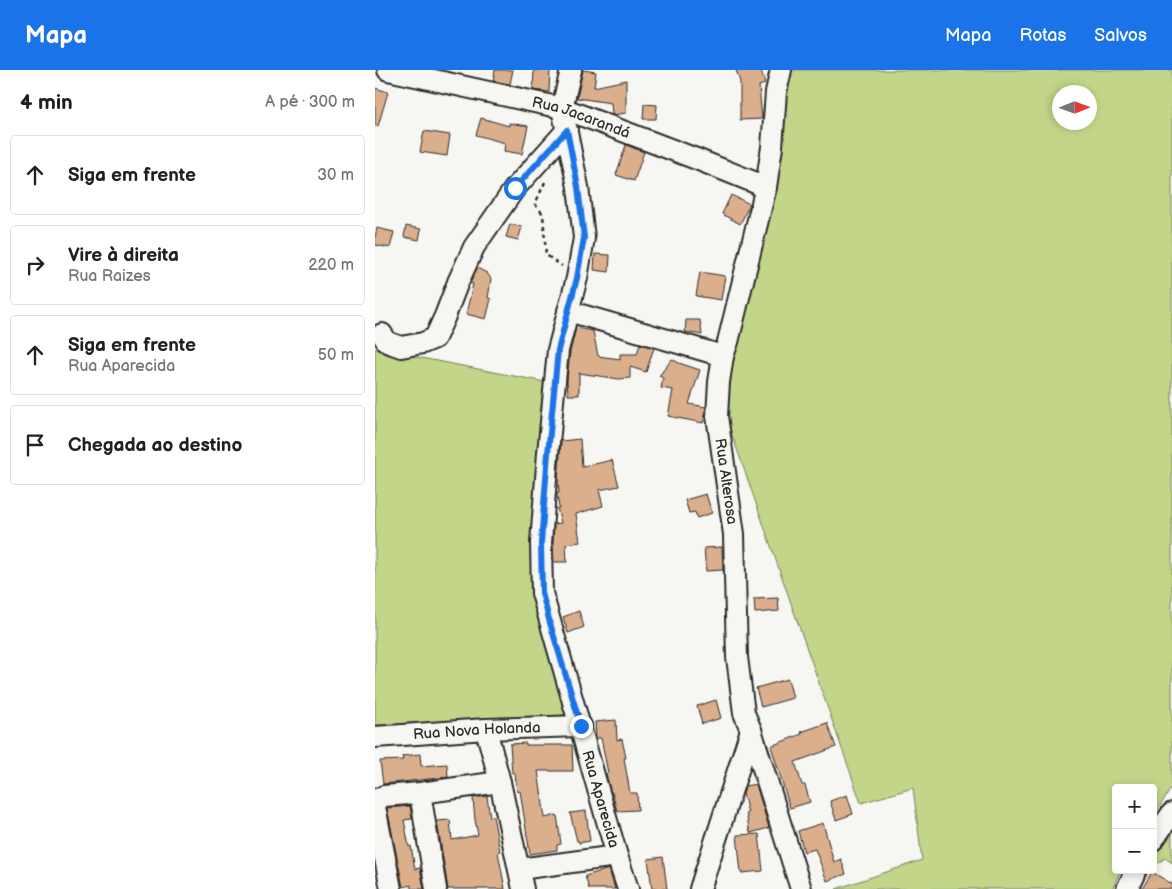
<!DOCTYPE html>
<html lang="pt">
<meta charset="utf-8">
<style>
:root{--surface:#fff;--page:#f2f2f2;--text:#202124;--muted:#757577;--line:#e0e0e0;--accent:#1a73e8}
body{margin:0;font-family:"Balsamiq Sans",sans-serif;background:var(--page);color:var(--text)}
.controls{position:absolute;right:15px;bottom:15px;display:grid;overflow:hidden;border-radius:5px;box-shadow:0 2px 8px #0003}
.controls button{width:45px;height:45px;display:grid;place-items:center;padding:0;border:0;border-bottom:1px solid var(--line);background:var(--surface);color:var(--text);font:25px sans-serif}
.compass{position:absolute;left:677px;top:15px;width:45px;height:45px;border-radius:50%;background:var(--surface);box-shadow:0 2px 8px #0003;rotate:89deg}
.stop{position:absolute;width:15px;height:15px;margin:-11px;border:4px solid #1a73e8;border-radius:50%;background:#fff}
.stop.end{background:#1a73e8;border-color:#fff;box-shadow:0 1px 5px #0008}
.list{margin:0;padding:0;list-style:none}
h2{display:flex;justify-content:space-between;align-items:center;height:65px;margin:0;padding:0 20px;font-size:21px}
h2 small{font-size:16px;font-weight:400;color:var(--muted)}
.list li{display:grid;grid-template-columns:32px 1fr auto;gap:15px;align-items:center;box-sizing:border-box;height:80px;margin:0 10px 10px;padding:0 10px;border:1px solid var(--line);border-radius:5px}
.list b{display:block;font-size:19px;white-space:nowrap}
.list p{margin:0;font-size:16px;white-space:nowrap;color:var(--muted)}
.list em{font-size:16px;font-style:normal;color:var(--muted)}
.icon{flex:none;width:28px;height:28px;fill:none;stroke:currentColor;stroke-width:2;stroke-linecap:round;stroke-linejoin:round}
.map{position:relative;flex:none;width:797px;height:819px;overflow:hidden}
header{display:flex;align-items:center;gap:30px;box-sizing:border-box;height:70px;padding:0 25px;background:var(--accent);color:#fff}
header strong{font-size:24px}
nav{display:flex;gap:28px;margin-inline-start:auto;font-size:18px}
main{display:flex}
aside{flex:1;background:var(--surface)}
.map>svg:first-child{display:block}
.green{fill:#c2d589;stroke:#76805a;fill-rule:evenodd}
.building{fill:#dbae8c;stroke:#2b2b2b}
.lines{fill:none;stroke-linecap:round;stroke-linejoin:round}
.minor-casing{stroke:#2b2b2b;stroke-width:24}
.path{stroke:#2b2b2b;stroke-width:2.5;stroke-dasharray:4 4;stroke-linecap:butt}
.minor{stroke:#f6f6f2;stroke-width:20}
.route{stroke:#1a73e8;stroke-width:6}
.labels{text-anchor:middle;stroke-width:4;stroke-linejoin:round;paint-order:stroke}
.street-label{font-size:15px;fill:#2b2b2b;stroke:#f6f6f2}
</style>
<header>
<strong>Mapa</strong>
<nav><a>Mapa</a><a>Rotas</a><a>Salvos</a></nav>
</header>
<main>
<aside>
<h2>4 min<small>A pé · 300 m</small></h2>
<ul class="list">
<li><svg class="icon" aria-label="ahead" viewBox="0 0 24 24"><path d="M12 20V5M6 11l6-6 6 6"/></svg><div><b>Siga em frente</b></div><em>30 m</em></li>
<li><svg class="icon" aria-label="right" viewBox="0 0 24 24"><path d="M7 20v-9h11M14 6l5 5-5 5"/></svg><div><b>Vire à direita</b><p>Rua Raizes</p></div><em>220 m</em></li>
<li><svg class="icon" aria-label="ahead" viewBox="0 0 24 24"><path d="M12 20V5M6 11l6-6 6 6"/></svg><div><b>Siga em frente</b><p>Rua Aparecida</p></div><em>50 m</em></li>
<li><svg class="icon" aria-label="arrive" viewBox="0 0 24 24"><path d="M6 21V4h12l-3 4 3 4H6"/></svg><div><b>Chegada ao destino</b></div></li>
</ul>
</aside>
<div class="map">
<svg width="797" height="819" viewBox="0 0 797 819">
<rect width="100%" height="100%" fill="#f6f6f2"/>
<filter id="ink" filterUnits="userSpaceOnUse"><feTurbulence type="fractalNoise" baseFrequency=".02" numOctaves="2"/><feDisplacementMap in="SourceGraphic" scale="10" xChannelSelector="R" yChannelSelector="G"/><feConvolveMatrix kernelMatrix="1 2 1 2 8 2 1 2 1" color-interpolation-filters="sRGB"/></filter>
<g filter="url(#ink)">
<!-- green -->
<path class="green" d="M415,0H797V717L778,747V718H741V800H746L737,819H461L547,790L538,718L486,733L348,339L404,84L406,44ZM684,22H714V52H684Z
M0,279L170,312L166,342L160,520L190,645L0,655Z
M797,758V793L790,788L778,797V783Z"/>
<!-- building -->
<path class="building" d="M120,0H138L135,14L118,11Z
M159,0H175L174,22L158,20Z
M208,0L221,2L219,17L251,10V43L238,45L237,44L236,33L202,28Z
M361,0H386L390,14L384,16L387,49L365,50V12Z
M0,18L13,22L3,56H0Z
M269,34L282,35L281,49H268Z
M106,48L134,56V53L153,56L147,84L129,81L130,73L101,65Z
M49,61L75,65L72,86L45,82Z
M251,75L269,82L259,111L241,105Z
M356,125L375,134L365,154L347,144Z
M135,154L147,157L143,170L131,167Z
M31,156L46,159L44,170L29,167Z
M2,158L19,162L15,178L0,175V167Z
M220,184L235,185L234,202L219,200Z
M102,198L112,203L116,209L113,228L116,229L111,249L91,244L98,214L95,213Z
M325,202L350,206L346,230L321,226Z
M311,250H325L327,265L310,262Z
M201,258L218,261L223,286L245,289V284H262L265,274L279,278L271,302L255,297V308L244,309L204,303V325H193L192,310L195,282Z
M297,289L304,293L325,300L314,334L331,337L328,353L293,346L298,320L286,318L288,308L284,306Z
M205,369L207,397L237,390L244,416L224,420L228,436L201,444L205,472L191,474L192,492H179L178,473L179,454L186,453L182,438H184L182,426V423H184L183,411L186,371Z
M331,424L337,443L322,448L320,442L314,443L310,430Z
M347,477L348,500L331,501L329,478Z
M403,528L404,541L380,543L379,529Z
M204,541L209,557L193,563L188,547Z
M413,609L418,628L386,637L381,618Z
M341,630L346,648L327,654L322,636Z
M241,650L242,670L247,669L251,688H249L255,723H262L263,740L242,741L237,722L236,723L231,704L233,703L226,668H221L220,652Z
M452,653L461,677L420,692L427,715H430L435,732L415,738L396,676L427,664L426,662Z
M151,673V675H197L198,701H163L170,748L182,745L186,774L182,775V780L155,784L145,721L142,722L140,703H137L135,674Z
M45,684L46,696L72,694L73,707L8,714L5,691L28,690L27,686Z
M381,714L394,758L375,763L371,743H373L368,723L370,716Z
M472,725L478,744L461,750L455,731Z
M112,726L115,747L118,746L125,781L123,782L130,819H73L62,751L75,750L77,770L103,765L100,750L98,728Z
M35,736L37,749L29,750L34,777L36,776L40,799L45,798L49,819H36V815L28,817L12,738Z
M211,741L215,771L204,773V771H202L195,743Z
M448,753L459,792L466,789L471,804L452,811L440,779L429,782L423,761Z
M384,764L388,801L366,803L362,765Z
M288,787L292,819H277L273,789Z
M234,799L240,819H214L210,806Z
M777,802L797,814V819H767Z"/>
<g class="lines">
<!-- minor casing -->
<g class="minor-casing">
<g id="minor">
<path id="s1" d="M13,0L187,38L324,90L391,117"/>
<path id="s2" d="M196,0L187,38L203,117L209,168L202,208L183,280L173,383L166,473L167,523L242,786L253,819"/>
<path id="s3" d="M406,0L401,22L397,77L391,117L353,272L348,286L344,312L342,346L359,464L362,587L369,643L376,660L426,819"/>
<path d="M193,241L348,286"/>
<path d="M7,264L12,272L26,277L48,273L60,268L70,246L83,212L99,177L140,118L192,60"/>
<path d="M111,659L125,712L148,819"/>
<path id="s4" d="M0,667L111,659L206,656"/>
<path d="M45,723L61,819"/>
<path d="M778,770L797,743"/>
<path d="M144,799L242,786"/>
<path d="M16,819L2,747L0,737L2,729L9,726L45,723L125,712"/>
<path d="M325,819L376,660"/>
<path d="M752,819L761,800"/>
</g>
</g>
<!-- path -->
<path class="path" d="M170,112L160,134L168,144L171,185L187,196"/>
<!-- minor -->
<use href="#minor" class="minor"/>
</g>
</g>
<g class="lines" filter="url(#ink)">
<!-- route -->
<path class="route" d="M140,118L192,60L203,117L209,168L202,208L183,280L173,383L166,473L167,523L175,553L206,656"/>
</g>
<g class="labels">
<!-- street labels -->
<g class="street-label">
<text dy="5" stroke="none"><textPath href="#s1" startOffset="199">Rua Jacarandá</textPath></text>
<text dy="5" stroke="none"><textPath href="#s3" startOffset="419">Rua Alterosa</textPath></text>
<text dy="5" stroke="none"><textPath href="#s4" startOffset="102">Rua Nova Holanda</textPath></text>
<text dy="5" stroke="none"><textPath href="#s2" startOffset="744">Rua Aparecida</textPath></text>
</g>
</g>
</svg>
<div class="controls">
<button>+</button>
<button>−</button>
</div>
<svg class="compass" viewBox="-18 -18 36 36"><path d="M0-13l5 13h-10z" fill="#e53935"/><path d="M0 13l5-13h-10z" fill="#757577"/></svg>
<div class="stop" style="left:140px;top:118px"></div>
<div class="stop end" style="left:206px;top:656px"></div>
</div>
</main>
